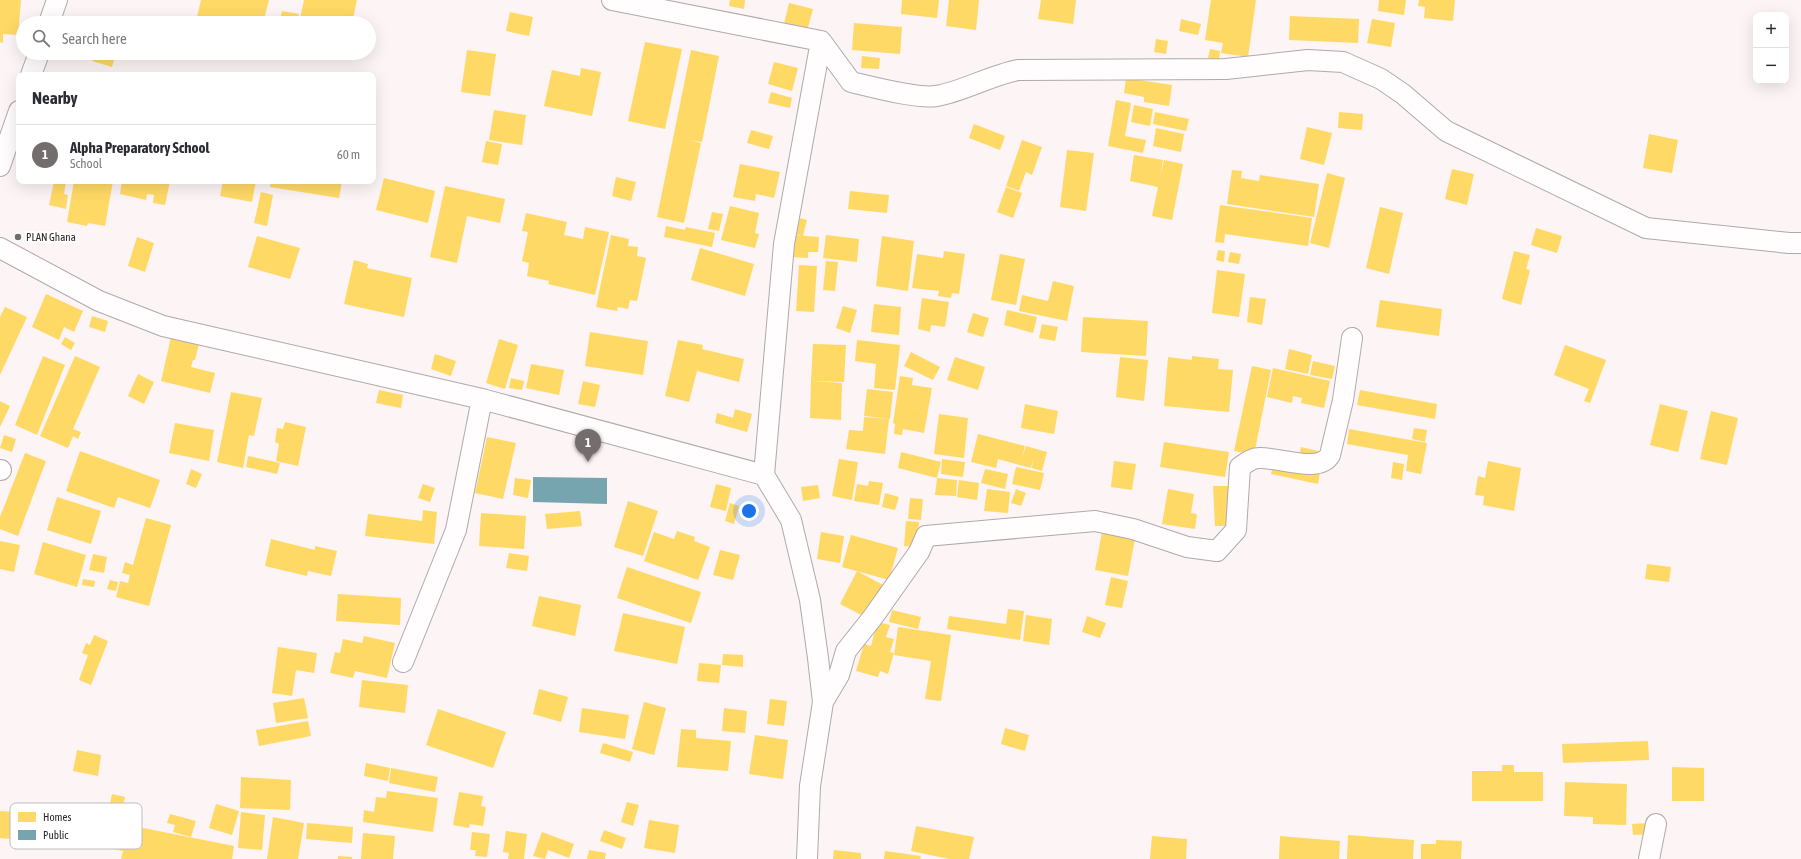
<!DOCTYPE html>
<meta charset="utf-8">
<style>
:root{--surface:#fff;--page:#f2f2f3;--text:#2b2b33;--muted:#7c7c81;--line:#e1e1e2;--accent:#746d6e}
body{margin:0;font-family:"Asap Condensed",sans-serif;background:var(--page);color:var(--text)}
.controls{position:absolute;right:12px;top:12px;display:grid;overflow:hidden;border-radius:8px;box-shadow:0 4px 16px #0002}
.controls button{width:36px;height:36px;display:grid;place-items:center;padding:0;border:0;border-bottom:1px solid var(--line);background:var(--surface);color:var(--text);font:20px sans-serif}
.you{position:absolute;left:749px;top:511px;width:14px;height:14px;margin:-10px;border:3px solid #fff;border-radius:50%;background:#1a73e8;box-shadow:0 0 0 6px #1a73e833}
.badge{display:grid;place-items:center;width:26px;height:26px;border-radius:50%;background:var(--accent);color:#fff;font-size:13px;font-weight:700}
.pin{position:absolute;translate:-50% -33px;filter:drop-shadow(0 1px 2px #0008)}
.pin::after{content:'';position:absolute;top:21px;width:14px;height:12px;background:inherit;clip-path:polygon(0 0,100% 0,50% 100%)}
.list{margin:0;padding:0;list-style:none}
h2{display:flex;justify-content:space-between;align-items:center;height:52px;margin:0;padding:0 16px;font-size:17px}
h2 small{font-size:13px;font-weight:400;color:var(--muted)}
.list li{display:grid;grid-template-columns:26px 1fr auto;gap:12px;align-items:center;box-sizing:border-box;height:60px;padding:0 16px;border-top:1px solid var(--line)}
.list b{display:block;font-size:15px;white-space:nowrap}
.list p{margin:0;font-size:13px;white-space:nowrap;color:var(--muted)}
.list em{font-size:13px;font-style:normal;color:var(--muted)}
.icon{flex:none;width:22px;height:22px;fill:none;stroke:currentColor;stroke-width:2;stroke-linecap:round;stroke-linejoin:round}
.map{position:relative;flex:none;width:1801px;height:859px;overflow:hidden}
.search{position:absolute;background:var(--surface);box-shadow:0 4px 16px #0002;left:16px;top:16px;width:360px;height:44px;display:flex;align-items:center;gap:10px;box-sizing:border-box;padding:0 14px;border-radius:22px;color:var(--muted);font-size:15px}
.panel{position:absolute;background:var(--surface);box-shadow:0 4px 16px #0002;left:16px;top:72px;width:360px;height:112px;border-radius:8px}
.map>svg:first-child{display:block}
.homes{fill:#ffd966}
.public{fill:#76a5af}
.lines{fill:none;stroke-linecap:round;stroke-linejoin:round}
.minor-casing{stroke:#b0a9aa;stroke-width:22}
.minor{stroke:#fffdfe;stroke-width:20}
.poi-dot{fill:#746d6e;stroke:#fff;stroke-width:1.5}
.labels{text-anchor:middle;stroke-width:4;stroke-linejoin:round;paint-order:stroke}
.poi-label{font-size:11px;fill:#2b2526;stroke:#fff;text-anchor:start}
.key{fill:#fff;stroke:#bfbebe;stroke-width:1}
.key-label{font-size:11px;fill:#2b2526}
</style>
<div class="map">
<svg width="1801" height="859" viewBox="0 0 1801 859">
<rect width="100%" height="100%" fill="#fcf4f5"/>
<!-- homes -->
<path class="homes" d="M0,0H21L18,35L3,34V43L0,42Z
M201,0H269L263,23H218L197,17Z
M304,0H357L352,23H299Z
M730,0H745L744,9L729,6Z
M902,0H939L937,18L901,14Z
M949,0H979L976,30L946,26Z
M1041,0H1076L1073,24L1038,19Z
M1211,0H1256L1248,57L1221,53L1223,43L1205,40Z
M1379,0H1406L1404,15L1378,11Z
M1419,0H1455L1453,21L1424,18L1425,7L1418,6Z
M789,3L813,9L807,31L784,24Z
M282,11L299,14L297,23H279Z
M510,12L533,17L529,36L506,31Z
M1290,16L1359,19L1358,43L1289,40Z
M1181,19L1201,24L1198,35L1179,31Z
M1372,19L1395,23L1391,47L1367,43Z
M854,23L902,27L900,54L852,50Z
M1156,39L1168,41L1166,54L1154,52Z
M645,42L682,49L665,129L628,121Z
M1210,49L1220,51L1219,59L1208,58Z
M467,50L496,54L490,96L461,92Z
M691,50L719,56L702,142L690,140L701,143L684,223L657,217Z
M95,53H116L112,67L92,61Z
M862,56L880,58L879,69L861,68Z
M774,62L798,68L792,91L768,84Z
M581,68L601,72L592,116L544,106L552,70L580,76Z
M1126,78L1172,85L1169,106L1144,102V97L1124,93Z
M771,92L792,98L790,108L768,103Z
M1116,100L1131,103L1125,136L1146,140L1143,153L1108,146Z
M1134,105L1153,109L1150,126L1131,122Z
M494,110L526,115L522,145L489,140Z
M1155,112L1189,119L1186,131L1153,124Z
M1339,112L1363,114L1362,130L1338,128Z
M974,124L1005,136L1000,150L969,138Z
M1307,127L1332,133L1324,165L1300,159Z
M1156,128L1184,134L1181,152L1153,146Z
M751,130L773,136L769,149L747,143Z
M1649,134L1678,140L1672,173L1643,168Z
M1022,140L1042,147L1032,175L1026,172L1019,191L1006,186Z
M486,141L502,144L498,165L482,162Z
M1067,150L1094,153L1086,211L1060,207Z
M1134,155L1163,160L1160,177L1164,160L1183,164L1172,220L1152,216L1158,187L1130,181Z
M740,164L780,172L774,198L756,194L755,201L733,197Z
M1452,169L1474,174L1467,205L1445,199Z
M1232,170L1242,171L1241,178L1259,181L1260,175L1319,184L1314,217L1227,204Z
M1327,173L1345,178L1329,248L1310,243Z
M616,177L636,182L631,201L612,196Z
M384,178L435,191L428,223L376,210Z
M54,181L66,182L64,194L68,195L66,209L49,205Z
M74,181H113L105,226L88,223L87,226L67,222Z
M122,181H170L165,205L153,203L154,195L147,194L146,200L120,194Z
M223,181H256L252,202L220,196Z
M271,181H342L339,198L270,187Z
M445,186L505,199L500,223L467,216L457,263L430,257Z
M1006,187L1022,193L1013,218L997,212Z
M850,191L889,195L887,213L848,209Z
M261,192L273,195L267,226L254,223Z
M1220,205L1312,218L1308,246L1225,234L1224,243L1215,242Z
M730,206L759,213L755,233L759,234L755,248L721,240Z
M1380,207L1403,213L1389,274L1366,268Z
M712,212L723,214L719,231L708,229Z
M526,213L567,222L564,235L583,239L585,227L609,232L595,295L548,284L549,281L527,276L529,263L522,261L528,232L522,231Z
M800,218L807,220L803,236L795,234Z
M666,226L685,230L686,227L715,233L712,247L664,237Z
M1536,228L1562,236L1557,253L1531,245Z
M611,235L629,239L628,246L638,247L637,256L646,258L637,301L630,300L628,309L618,307L617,311L596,307Z
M794,235L819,237L818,252H808V258L793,257Z
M826,235L859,239L857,262L823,258Z
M257,236L300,248L290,279L248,267Z
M882,236L914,241L908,291L876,286Z
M137,237L154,243L145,272L128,266Z
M700,248L754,264L745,296L691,280Z
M1218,250L1225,251L1224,262L1216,260Z
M944,251L965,254L959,294L952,293L951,298L938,296L939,291L912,288L917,254L943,258Z
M1514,251L1530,255L1526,269L1530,270L1521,305L1502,299Z
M1230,252L1241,254L1239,264L1228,262Z
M1000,254L1025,259L1016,305L991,300Z
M354,260L368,264L367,268L412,278L404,317L344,304Z
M826,261L838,262L835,291L823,290Z
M799,265L817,266L814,312L796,311Z
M1217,270L1245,274L1239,317L1212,313Z
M1053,281L1074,286L1067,321L1019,311L1022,295L1048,301Z
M46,294L83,311L74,332L64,327L59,340L32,327Z
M1250,297L1266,299L1262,325L1247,322Z
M922,298L949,302L945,327L931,325L930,332L918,329Z
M1380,300L1442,309L1439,336L1376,327Z
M874,304L901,307L899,335L871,332Z
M843,306L857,310L850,333L836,328Z
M5,307L27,317L0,375V317Z
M1007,310L1037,317L1033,333L1004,325Z
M973,313L989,318L983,337L967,332Z
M92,316L108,321L105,332L89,327Z
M1083,317L1148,321L1146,356L1081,352Z
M1042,324L1058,327L1055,341L1039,338Z
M590,332L648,341L643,375L585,366Z
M65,337L75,343L71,350L61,344Z
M171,337L199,344L195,360H193L191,367L215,373L210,393L161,381Z
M499,339L518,345L505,389L486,383Z
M678,340L703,345L702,349L744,359L739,382L697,371L689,402L665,396Z
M857,340L900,345L895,390L874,388L876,364L855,361Z
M813,344L846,345L844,382L811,381Z
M1565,345L1606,360L1590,403L1584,401L1589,389L1554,375Z
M1289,349L1312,355L1308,374L1285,369Z
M911,352L940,367L933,380L904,366Z
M435,354L456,361L451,376L431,369Z
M43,356L65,365L37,435L15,425Z
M75,356L100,367L73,429L81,432L78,439L73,436L68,448L40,436Z
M1192,356L1219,359L1218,369L1233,370L1229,412L1164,406L1168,357L1192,360Z
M955,357L985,367L978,390L947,380Z
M1120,357L1148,360L1144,401L1116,397Z
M1313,361L1335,366L1332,379L1310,375Z
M531,364L564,370L559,395L526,388Z
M1252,366L1271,370L1254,455L1234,451Z
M1273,368L1330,381L1324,408L1301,403L1302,398L1293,396L1292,403L1267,397Z
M138,374L154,382L144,404L128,396Z
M900,376L913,378L912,385L932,388L924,433L903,429L902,435L894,434L895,424L893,423Z
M511,378L524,381L522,390L509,388Z
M583,381L600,385L595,407L578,404Z
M811,381L842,383L841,420L810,418Z
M867,389L893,392L890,419L864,416Z
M379,390L403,395L401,408L376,403Z
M1360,390L1437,404L1435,419L1357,405Z
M231,392L262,398L254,436L249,435L243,468L217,462Z
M0,401L10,406L0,427Z
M1025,404L1058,411L1054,434L1021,428Z
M1660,404L1688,411L1678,452L1650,445Z
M735,409L752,414L747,432L715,423L717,413L733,418Z
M1711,411L1738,418L1727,465L1700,459Z
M939,414L968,418L964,458L934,454Z
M864,417L889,419L885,454L846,449L849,430L863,431Z
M285,422L306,427L298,466L276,461L279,444L275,442L277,428L283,429Z
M175,423L214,430L209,461L169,453Z
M1414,428L1427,430L1425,442L1412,439Z
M1349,429L1427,443L1421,474L1406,471L1408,455L1347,444Z
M978,434L1025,446L1022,458L1026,446L1047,452L1042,471L1032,468L1033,460L1031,468L998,459L996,468L971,462Z
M4,435L16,439L12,452L0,448Z
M487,437L516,443L503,499L475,493Z
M1164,442L1229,452L1225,477L1160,467Z
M1301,447L1318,451L1316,461L1299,457Z
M80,451L160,480L150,508L118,497L114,508L66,491Z
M901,452L941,462L937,478L898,468Z
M25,453L46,461L18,536L0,529V517Z
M248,456L280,463L277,474L246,467Z
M839,459L858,462L852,500L832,496Z
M942,459L965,462L963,477L941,474Z
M1114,461L1136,464L1132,490L1111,487Z
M1274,461L1320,472L1318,484L1271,474Z
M1488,461L1521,468L1514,511L1483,505L1484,496L1475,495L1478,476L1485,478Z
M1393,462L1404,464L1402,480L1391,478Z
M1016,467L1044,473L1040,490L1012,484Z
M191,469L202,474L196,488L186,484Z
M985,469L1008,474L1005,489L981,483Z
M515,478L531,480L528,498L513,495Z
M937,478L957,480L956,496L935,495Z
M959,480L979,483L977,500L957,497Z
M869,481L883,483L879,505L854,501L857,484L868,486Z
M423,484L435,488L430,502L418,498Z
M716,484L731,488L726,511L710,507Z
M818,485L820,498L803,501L801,487Z
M1213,486H1228L1229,526H1215Z
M987,489L1010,492L1008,513L984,511Z
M1016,489L1026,493L1021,506L1011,503Z
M1168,489L1194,494L1191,513L1197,514L1195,529L1162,524Z
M885,493L899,497L895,510L882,507Z
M57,497L101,511L91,544L47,530Z
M910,498L923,499L921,520L908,519Z
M628,501L658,511L643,556L614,547Z
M730,503L739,506L734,524L725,521Z
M423,510L437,512L434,544L365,536L368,514L422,521Z
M580,511L582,526L547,529L545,514Z
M481,513L526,516L524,549L479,546Z
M146,518L171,525L149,606L116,597L120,581L128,583L130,575L122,573L125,562L133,565Z
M906,521L919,522L917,547L904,546Z
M677,531L695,537L694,541L710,547L698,580L644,561L654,532L674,539Z
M821,532L844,536L840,563L817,559Z
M1102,532L1135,539L1128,576L1095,570Z
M851,535L898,548L889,580L842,567Z
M271,539L315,550V546L337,551L331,576L308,571L307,576L265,566Z
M0,541L20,545L14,572L0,569Z
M43,542L86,555L77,587L34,574Z
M720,550L740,555L733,580L713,575Z
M509,553L529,556L527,571L506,568Z
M93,554L107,557L104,573L89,570Z
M1647,564L1671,567L1669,582L1645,579Z
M627,567L701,592L691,623L617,598Z
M857,571L883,585L867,618L840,604Z
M1111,577L1128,581L1122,608L1105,605Z
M83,579L95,581L94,587L82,585Z
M110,580L118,582L116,591L107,589Z
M338,594L401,598L400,625L336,621Z
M539,596L581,605L575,636L532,626Z
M1008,609L1024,611L1020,640L947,629L949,616L1006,624Z
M892,610L921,617L918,629L889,622Z
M623,613L685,627L677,664L614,651Z
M1026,615L1052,619L1049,645L1023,641Z
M1087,616L1106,623L1100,638L1082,632Z
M877,622L890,625L886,637L894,639L890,652L894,653L888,674L880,671L878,677L856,671L864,644L871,646Z
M898,627L951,635L941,701L925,699L931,661L894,655Z
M94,635L108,641L91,685L79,680L88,655L82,653L86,643L90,645Z
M364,636L395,643L387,678L355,671L353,678L330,673L335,652L340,653L343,639L362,643Z
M278,647L317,653L314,673L296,670L292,696L272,693Z
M723,654L743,655V667L722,665Z
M699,663L721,665L719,683L697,681Z
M362,680L408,685L405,713L359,707Z
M539,689L568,697L561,722L533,714Z
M304,698L308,718L276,723L273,703Z
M770,699L787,701L784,726L767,724Z
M644,702L666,708L654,755L632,749Z
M582,708L629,715L625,739L579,732Z
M724,708L747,711L745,733L722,731Z
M438,709L506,732L493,768L426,745Z
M308,721L311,736L259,746L256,730Z
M1005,728L1029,735L1025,751L1001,744Z
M681,729L696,730V738L731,741L728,771L677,767Z
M755,735L788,740L783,779L749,774Z
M1648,741L1649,760L1563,763L1562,744Z
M603,743L633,752L630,762L600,753Z
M77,750L101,755L98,776L73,771Z
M366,763L390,768L388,781L364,776Z
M1502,765H1514V772H1543V801H1472V771H1502Z
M1672,767L1704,768V801H1672Z
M391,768L438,777L435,792L389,783Z
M241,777L291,780L290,810L240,808Z
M1565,782L1627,784L1626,825L1593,824V817L1564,816Z
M387,791L438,798L433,832L363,822L364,810L374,812L376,797L386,798Z
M459,792L483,796L481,806L486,807L483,826L470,824L469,828L453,825Z
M112,794L125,797L121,817L108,815Z
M627,802L639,805L633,826L621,822Z
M216,804L239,811L232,835L209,828Z
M0,811L33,813L32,841L0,838Z
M241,812L265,815L262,850L238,848Z
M170,814L196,821L191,837L173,832L175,825L167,823Z
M273,817L304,823L298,859H267Z
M649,820L679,825L675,853L644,848Z
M108,821L234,846L232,859H121L123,851L103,847Z
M307,823L353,827L352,843L306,839Z
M1649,823L1650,834L1633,835L1632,824Z
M916,826L974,837L969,859H949L911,851Z
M604,830L626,838L622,849L600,841Z
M506,831L527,834L524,859H508L509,853L503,852Z
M472,832L490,834L487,857L475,856L476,850H470Z
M542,832L574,844L569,858L548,850L545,859L533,856Z
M363,833L395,836L393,859H361Z
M1348,835L1414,840L1413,859H1347Z
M1152,836L1187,839L1186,859H1150Z
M1280,836L1340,841L1339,859H1279Z
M1436,840L1462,841L1461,859H1421V844H1436Z
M589,850L606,853L605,859H587Z
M834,850L861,853V859H833Z
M885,851L921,856L920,859H884Z
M338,856L352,857V859H338Z"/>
<!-- public -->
<path class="public" d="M533,477L607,478V504L533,502Z"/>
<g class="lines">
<!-- minor casing -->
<g class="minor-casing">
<path id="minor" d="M612,0L821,41L784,244L764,475L791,520L810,600L818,658L823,702L810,786L807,859
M49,23L57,0
M821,41L851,82C873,87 916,99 936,96C962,92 991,75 1018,70L1226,69L1308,60L1343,62L1381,79L1403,94L1446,131L1646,228L1789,243H1801
M31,75L39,53
M0,166L19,111
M0,248L99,301L163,326L482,399L764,475
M0,470H1
M403,662L456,530L482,399
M823,702L839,675L846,651L873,617L919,552L926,536L1095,521L1133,529L1187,547L1217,551L1236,530L1240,467C1246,463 1252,458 1259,458C1279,457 1319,474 1330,455L1343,400L1352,338
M1649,859L1656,824"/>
</g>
<!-- minor -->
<use href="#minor" class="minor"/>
</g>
<!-- markers -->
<circle class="poi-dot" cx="18" cy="237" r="4"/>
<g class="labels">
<!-- poi labels -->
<g class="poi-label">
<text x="26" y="241">PLAN Ghana</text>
</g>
</g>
<!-- legend -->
<rect x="10" y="803" width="132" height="46" rx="6" class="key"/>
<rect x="18" y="812" width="18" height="10" fill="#ffd966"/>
<rect x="18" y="830" width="18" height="10" fill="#76a5af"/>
<g class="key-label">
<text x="43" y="821">Homes</text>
<text x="43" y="839">Public</text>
</g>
</svg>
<div class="controls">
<button>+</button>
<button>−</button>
</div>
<div class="you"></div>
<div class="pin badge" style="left:588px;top:462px">1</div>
<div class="search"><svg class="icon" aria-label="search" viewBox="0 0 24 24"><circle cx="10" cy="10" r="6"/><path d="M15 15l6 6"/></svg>Search here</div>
<section class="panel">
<h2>Nearby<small></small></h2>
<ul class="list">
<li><span class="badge">1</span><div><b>Alpha Preparatory School</b><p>School</p></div><em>60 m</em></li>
</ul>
</section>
</div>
